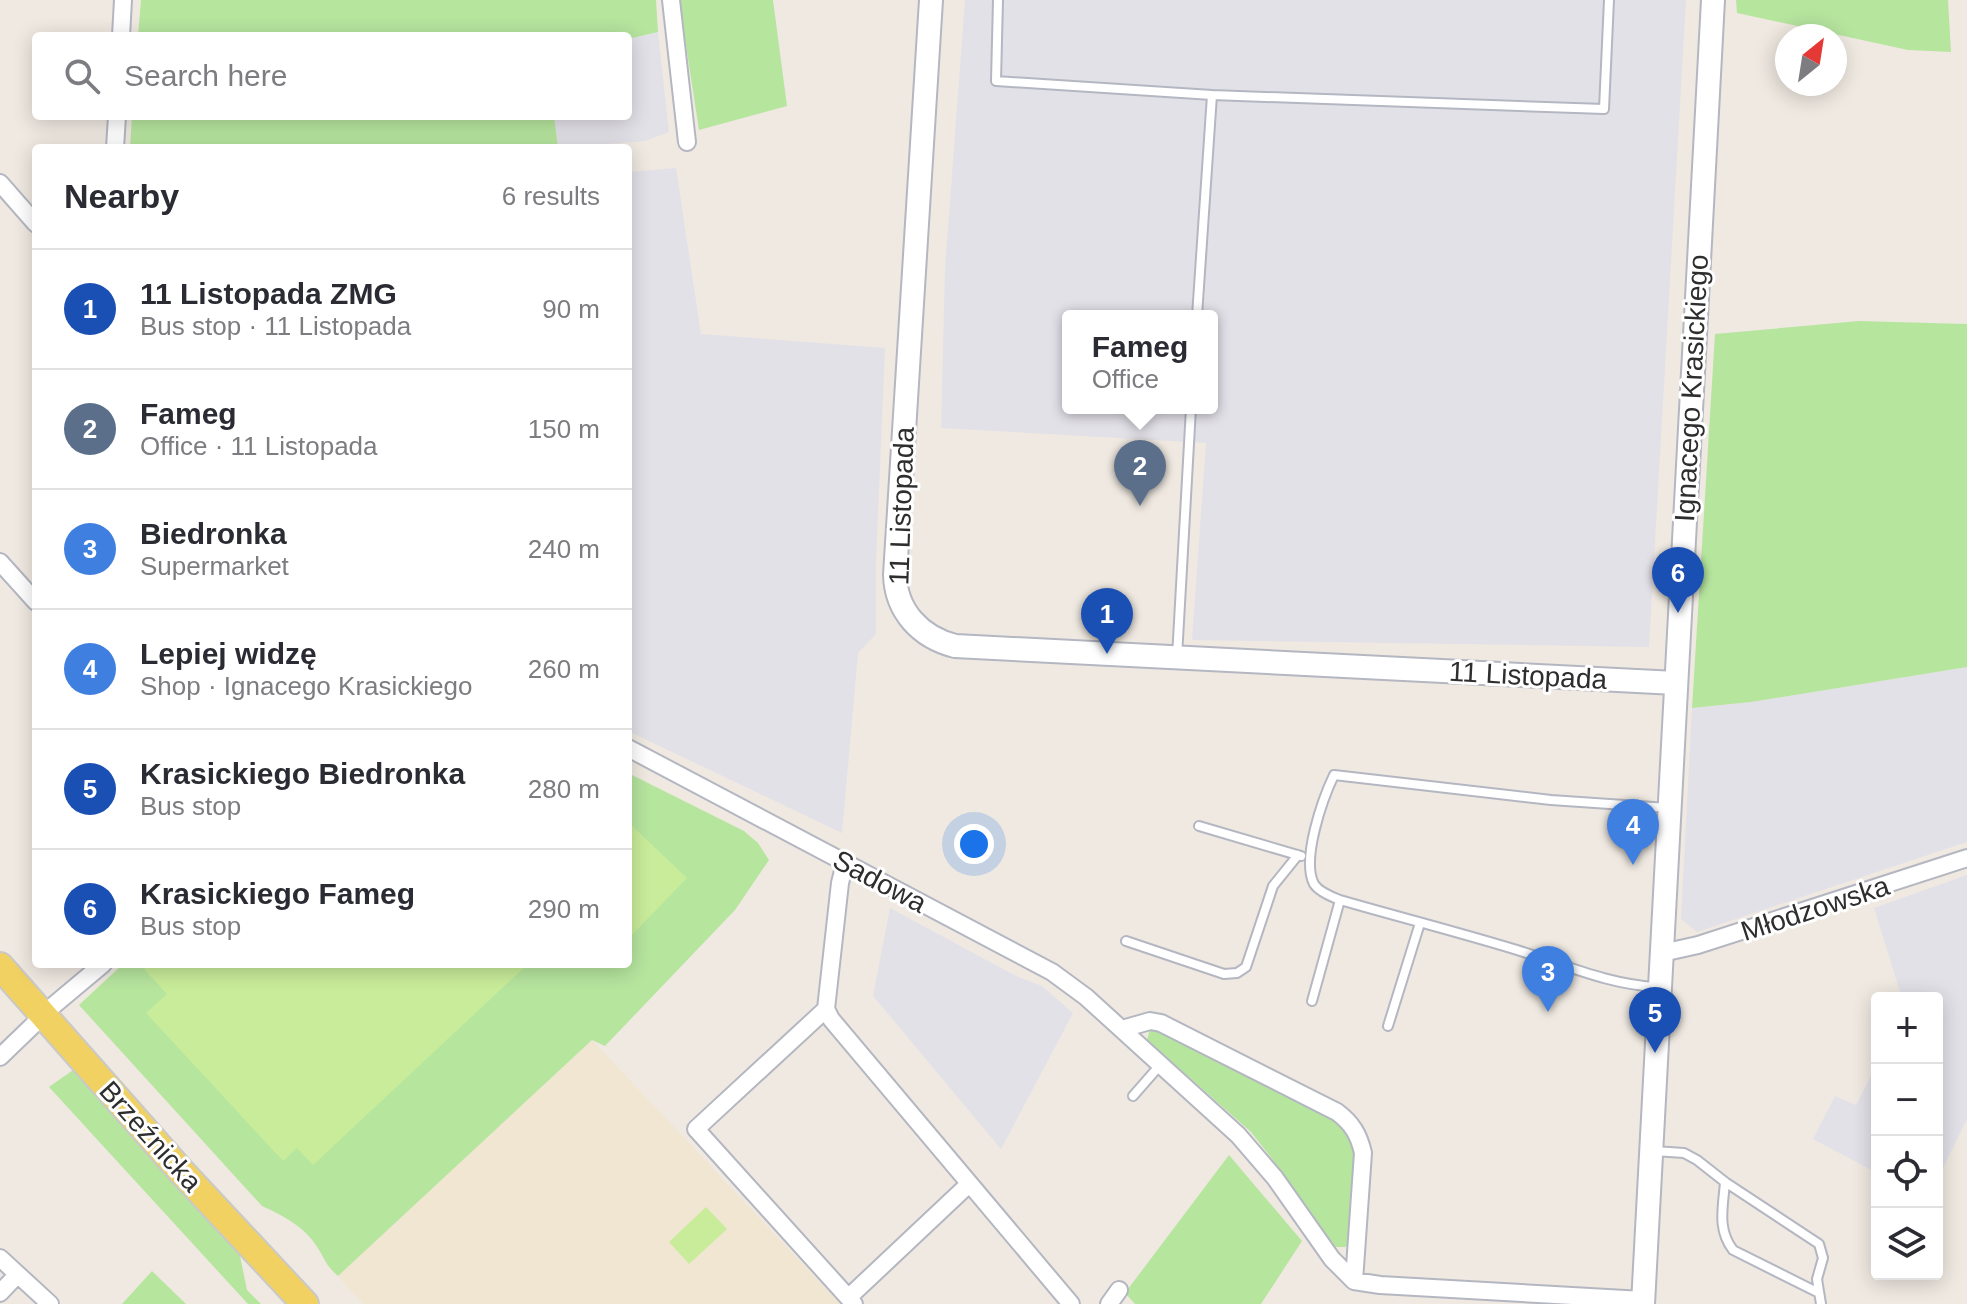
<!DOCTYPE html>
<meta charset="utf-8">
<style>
:root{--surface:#fff;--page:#f2f2f3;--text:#2b2b33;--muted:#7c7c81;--line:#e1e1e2;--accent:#db2777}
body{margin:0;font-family:Helvetica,sans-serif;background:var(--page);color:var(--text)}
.controls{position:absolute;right:24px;bottom:24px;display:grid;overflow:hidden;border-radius:8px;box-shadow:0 4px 20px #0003}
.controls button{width:72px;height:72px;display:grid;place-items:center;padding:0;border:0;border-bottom:2px solid var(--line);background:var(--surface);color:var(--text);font:40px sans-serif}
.compass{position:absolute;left:1775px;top:24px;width:72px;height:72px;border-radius:50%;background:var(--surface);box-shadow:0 4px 20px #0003;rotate:30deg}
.you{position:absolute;left:974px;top:844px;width:28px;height:28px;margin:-20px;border:6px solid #fff;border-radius:50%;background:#1a73e8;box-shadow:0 0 0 12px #1a73e833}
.badge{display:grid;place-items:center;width:52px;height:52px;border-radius:50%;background:var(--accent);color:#fff;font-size:26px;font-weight:700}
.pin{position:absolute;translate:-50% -66px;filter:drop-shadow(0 2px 4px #0008)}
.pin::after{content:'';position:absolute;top:42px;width:28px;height:24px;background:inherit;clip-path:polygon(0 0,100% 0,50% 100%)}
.popup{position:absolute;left:1062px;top:310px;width:156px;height:104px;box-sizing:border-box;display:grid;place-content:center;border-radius:8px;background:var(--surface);filter:drop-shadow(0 2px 6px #0005);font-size:26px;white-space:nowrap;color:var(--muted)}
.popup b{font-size:30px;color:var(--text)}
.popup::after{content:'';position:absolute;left:50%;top:100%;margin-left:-16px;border:16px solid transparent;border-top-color:var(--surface)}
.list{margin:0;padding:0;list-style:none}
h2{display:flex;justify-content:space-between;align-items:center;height:104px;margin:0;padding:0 32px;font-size:34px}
h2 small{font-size:26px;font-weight:400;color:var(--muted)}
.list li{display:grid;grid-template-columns:52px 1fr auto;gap:24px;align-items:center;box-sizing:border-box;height:120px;padding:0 32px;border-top:2px solid var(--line)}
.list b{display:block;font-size:30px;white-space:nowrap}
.list p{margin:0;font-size:26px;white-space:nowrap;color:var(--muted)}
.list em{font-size:26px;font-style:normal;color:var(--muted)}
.icon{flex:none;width:44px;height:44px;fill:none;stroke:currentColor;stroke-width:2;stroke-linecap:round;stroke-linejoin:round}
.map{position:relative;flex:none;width:1967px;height:1304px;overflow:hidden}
.search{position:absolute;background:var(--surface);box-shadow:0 4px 20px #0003;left:32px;top:32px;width:600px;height:88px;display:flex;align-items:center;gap:20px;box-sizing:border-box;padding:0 28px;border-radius:8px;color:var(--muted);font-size:30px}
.panel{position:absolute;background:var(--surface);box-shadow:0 4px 20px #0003;left:32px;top:144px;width:600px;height:824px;border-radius:8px}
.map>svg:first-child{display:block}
.industrial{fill:#e3e1e8;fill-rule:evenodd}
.education{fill:#f0e6d1}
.green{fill:#b6e59e}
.pitch{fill:#c9ec9a}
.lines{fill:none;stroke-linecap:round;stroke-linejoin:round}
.lane-casing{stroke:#b4b7c1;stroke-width:12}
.street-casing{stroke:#b4b7c1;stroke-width:20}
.secondary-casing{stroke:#b4b7c1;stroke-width:26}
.primary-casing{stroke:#c9c9c9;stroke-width:30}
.lane{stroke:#fff;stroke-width:8}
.street{stroke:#fff;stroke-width:16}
.secondary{stroke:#fff;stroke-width:22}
.primary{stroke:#f2d163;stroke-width:26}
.labels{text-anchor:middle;stroke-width:6;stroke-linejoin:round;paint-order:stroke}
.street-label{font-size:28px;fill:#2e2e2e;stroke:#fff}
</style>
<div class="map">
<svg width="1967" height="1304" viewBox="0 0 1967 1304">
<rect width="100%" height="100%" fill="#efe9e1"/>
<!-- industrial -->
<path class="industrial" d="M965,0H1686L1649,647L1192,640L1206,443L941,428L945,269ZM1068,316H1212V408H1068Z
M658,32L669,132L645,141L558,148L554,116H628V39Z
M676,168L701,334L885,348L876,561V634L858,653L842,833L628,731V172Z
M1967,667V842L1697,932L1681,919L1692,708L1751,702Z
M1967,875V1119L1937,1180V998H1902L1874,908Z
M890,908L1016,976L1042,986L1073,1013L1001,1149L873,996Z
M1877,1064V1173L1813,1139L1835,1096L1856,1105Z"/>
<!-- education -->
<path class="education" d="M592,1040L840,1304H363L338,1276Z"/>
<!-- green -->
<path class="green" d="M141,0H656L658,32L628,39V36H138Z
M679,0H773L787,106L699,130Z
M1736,0H1948L1951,52L1908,50L1737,13Z
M132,116H554L558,148H130Z
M1859,321L1967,324V667L1751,702L1692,708L1715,334Z
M628,773L744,831L758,843L769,860L735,910L605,1046L592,1040L338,1276C325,1264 327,1263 319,1250C307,1228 284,1216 262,1206L79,1005L123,964H628Z
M1150,1029H1158L1335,1115L1346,1127L1356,1149L1352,1242L1345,1247H1333L1280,1169L1251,1132L1147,1040Z
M76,1068L239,1251L247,1290L261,1304H248L49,1087Z
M1229,1155L1302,1241L1261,1304H1135L1125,1293Z
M152,1271L186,1304H122Z"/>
<!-- pitch -->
<path class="pitch" d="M628,822L687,878L629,938L628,937Z
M149,964H528L313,1165L297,1148L283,1161L146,1013L167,994L144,969Z
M706,1207L727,1229L689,1264L669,1242Z"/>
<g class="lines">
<!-- lane casing -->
<g class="lane-casing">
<path id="lane" d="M998,0L996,81L1212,95L1197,316
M1212,95L1604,109L1609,0
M1177,657L1191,408
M1199,826L1301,856
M1126,941L1224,974L1237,973L1246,967L1273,886L1298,855
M1658,987C1609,985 1563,964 1517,950C1458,932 1399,917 1340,900C1332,897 1319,892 1314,884C1301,859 1323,798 1334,775L1551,800L1668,808
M1312,1001L1340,900
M1388,1026L1420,923
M1133,1096L1161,1064
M1654,1151L1684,1153L1697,1160L1725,1182L1819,1244L1823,1258L1817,1279L1821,1304
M1725,1182C1723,1208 1717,1229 1733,1250L1819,1293"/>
</g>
<!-- street casing -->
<g class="street-casing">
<path id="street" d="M671,0L687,142
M121,36L123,0
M115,148L117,116
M0,183L36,224
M0,562L36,602
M628,748L1052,972L1086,997L1238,1135L1275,1178L1332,1259L1354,1281L1380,1285L1643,1300
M845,863L840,883L826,1009L696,1129L854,1304
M1662,953L1698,945L1967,858
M826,1009L831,1019L1071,1304
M1122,1029L1150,1021L1161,1023L1337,1112C1352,1123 1359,1135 1363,1153L1354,1281
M0,1057L54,1005L103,964
M0,1258L50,1304
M0,1293L17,1275
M849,1297L969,1184
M1109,1304L1119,1290"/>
</g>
<!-- secondary casing -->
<g class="secondary-casing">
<path id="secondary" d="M931,0L895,575C896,611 920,637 955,646L1676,683
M1643,1304L1713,0"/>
</g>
<!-- primary casing -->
<g class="primary-casing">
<path id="primary" d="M0,966L180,1170L305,1304"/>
</g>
<!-- lane -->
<use href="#lane" class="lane"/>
<!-- street -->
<use href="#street" class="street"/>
<!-- secondary -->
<use href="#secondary" class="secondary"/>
<!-- primary -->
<use href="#primary" class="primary"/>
</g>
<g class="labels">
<!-- street labels -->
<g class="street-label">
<text transform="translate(1691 388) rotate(-87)" y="10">Ignacego Krasickiego</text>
<text transform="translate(901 506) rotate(-88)" y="10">11 Listopada</text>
<text transform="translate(1528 675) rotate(3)" y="10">11 Listopada</text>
<text transform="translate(880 881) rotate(28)" y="10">Sadowa</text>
<text transform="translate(1815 908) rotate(-18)" y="10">Młodzowska</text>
<text transform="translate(151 1136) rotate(48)" y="10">Brzeźnicka</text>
</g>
</g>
</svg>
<div class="controls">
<button>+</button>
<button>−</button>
<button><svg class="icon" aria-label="locate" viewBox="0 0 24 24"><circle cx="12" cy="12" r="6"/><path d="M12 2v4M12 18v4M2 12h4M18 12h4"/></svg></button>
<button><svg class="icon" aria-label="layers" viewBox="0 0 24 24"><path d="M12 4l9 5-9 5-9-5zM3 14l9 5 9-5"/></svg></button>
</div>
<svg class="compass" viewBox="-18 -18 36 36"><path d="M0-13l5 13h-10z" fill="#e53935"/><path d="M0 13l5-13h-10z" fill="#7c7c81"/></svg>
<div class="you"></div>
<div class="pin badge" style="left:1107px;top:654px;background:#1a4fb4">1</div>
<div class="pin badge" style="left:1140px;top:506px;background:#5c6f8a">2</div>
<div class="popup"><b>Fameg</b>Office</div>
<div class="pin badge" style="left:1548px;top:1012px;background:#3f7fe0">3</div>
<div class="pin badge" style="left:1633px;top:865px;background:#3f7fe0">4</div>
<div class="pin badge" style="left:1655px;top:1053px;background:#1a4fb4">5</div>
<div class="pin badge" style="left:1678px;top:613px;background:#1a4fb4">6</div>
<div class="search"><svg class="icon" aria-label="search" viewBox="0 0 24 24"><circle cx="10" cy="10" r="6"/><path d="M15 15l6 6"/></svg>Search here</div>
<section class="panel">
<h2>Nearby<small>6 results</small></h2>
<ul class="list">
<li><span class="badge" style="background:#1a4fb4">1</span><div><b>11 Listopada ZMG</b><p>Bus stop · 11 Listopada</p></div><em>90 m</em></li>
<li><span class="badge" style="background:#5c6f8a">2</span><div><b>Fameg</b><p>Office · 11 Listopada</p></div><em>150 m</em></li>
<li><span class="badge" style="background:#3f7fe0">3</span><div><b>Biedronka</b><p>Supermarket</p></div><em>240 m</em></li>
<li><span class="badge" style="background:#3f7fe0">4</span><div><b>Lepiej widzę</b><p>Shop · Ignacego Krasickiego</p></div><em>260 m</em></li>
<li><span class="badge" style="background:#1a4fb4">5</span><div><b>Krasickiego Biedronka</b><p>Bus stop</p></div><em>280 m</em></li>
<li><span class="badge" style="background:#1a4fb4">6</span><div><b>Krasickiego Fameg</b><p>Bus stop</p></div><em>290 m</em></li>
</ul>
</section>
</div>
